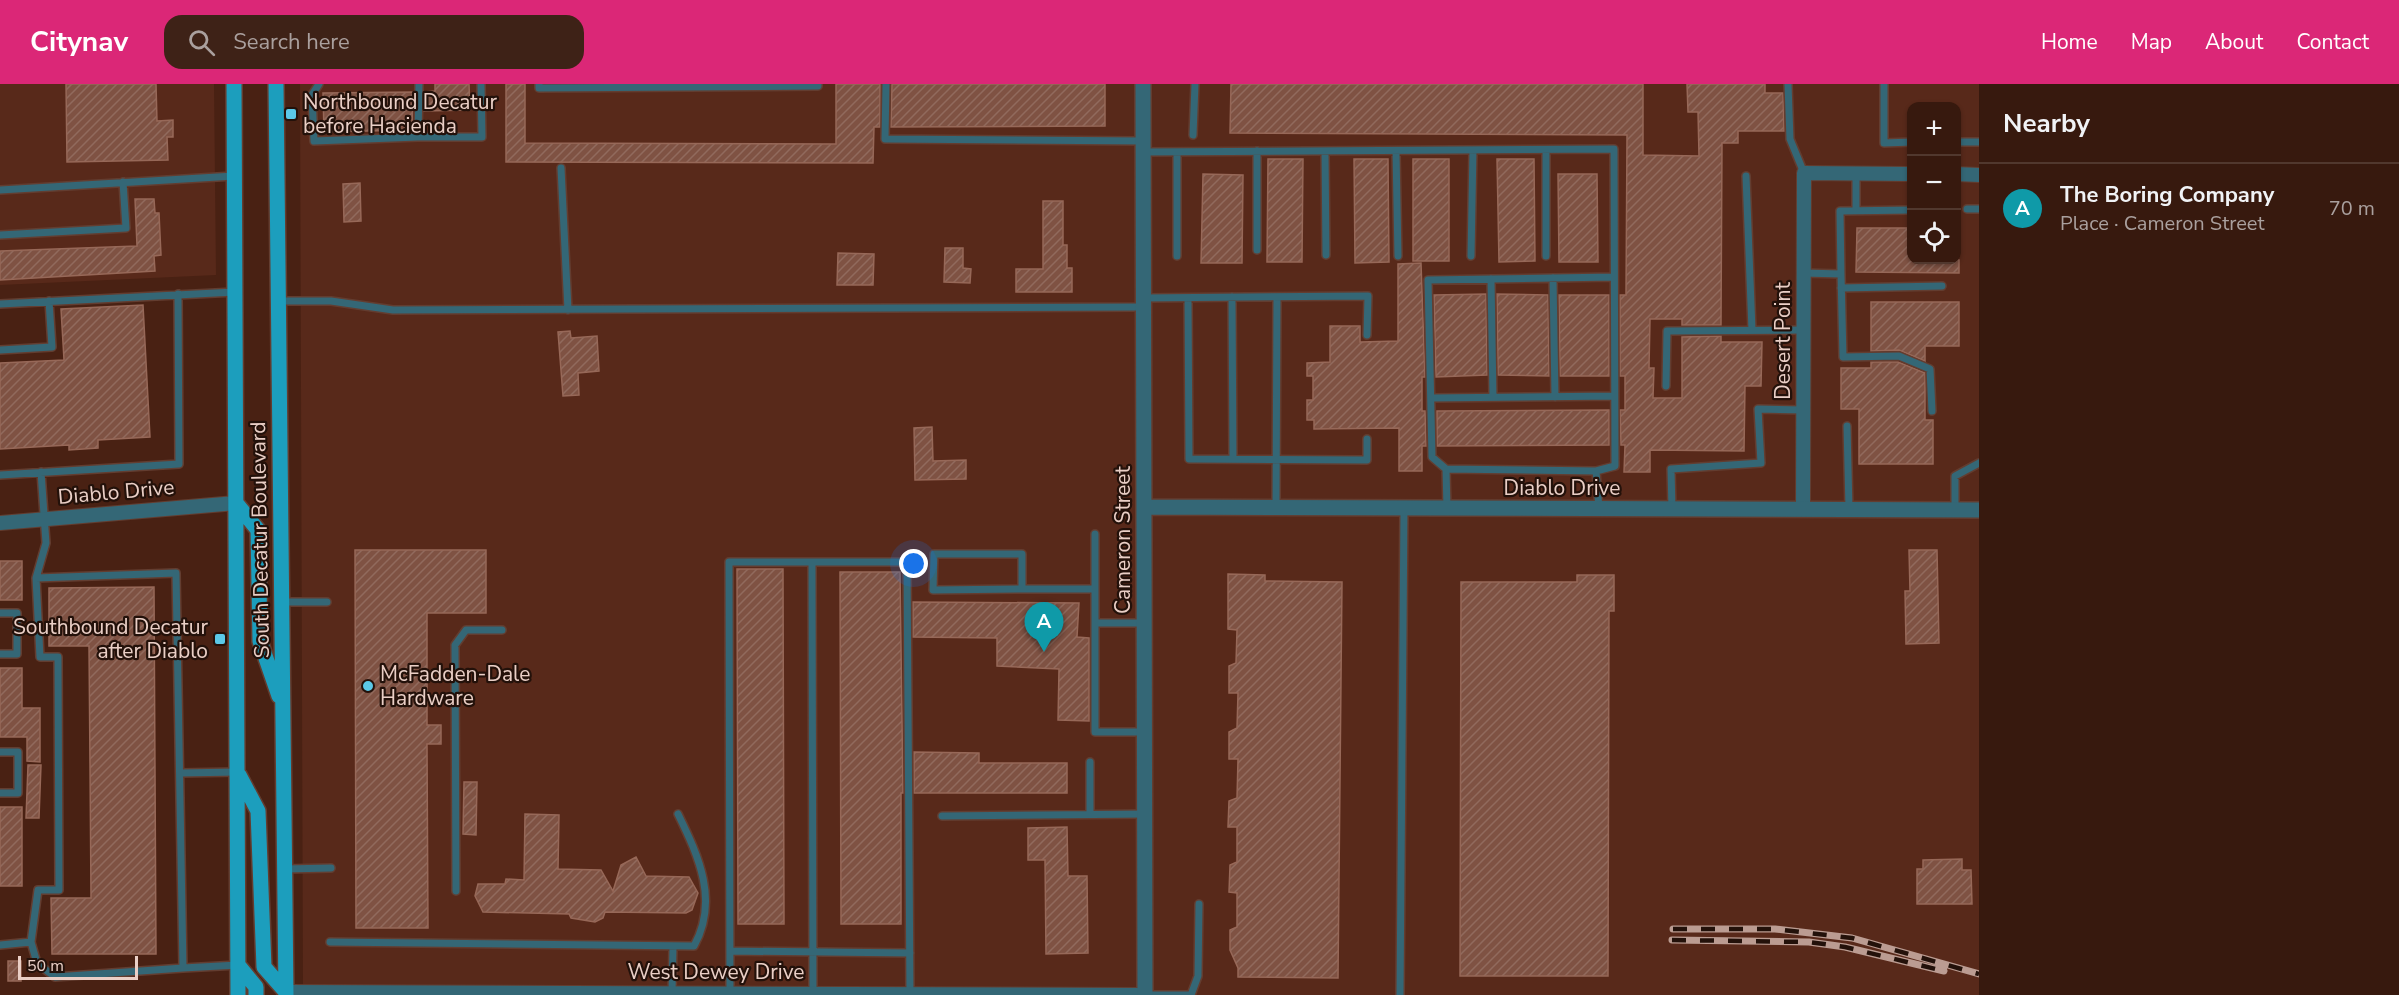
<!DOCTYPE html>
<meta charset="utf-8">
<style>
:root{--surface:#37190e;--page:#3e2217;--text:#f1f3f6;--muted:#aaa09e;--line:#51382e;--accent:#db2777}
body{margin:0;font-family:"Nunito Sans",sans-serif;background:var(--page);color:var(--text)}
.controls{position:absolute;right:18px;top:18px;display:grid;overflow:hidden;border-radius:12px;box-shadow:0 2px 4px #0004}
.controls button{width:54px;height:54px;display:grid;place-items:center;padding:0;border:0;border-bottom:2px solid var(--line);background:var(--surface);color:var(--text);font:30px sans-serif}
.scale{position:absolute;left:18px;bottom:15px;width:120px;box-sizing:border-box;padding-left:6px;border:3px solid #eacfc6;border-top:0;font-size:16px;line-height:21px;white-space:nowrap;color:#eacfc6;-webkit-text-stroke:4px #23110a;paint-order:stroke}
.you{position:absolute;left:914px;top:480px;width:21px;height:21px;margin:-15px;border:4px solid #fff;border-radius:50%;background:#1a73e8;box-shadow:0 0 0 9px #1a73e833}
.badge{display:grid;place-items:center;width:39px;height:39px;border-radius:50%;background:var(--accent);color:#fff;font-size:20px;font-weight:700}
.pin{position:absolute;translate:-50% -50px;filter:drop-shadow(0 2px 3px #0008)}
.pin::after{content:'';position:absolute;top:32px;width:21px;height:18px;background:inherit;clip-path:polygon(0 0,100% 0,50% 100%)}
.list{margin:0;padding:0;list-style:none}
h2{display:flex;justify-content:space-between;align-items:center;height:78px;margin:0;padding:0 24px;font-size:26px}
h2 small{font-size:20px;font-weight:400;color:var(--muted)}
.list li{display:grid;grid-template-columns:39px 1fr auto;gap:18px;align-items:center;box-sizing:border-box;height:90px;padding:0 24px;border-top:2px solid var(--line)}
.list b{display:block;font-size:22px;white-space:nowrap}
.list p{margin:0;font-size:20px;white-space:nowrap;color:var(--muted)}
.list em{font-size:20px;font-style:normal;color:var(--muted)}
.icon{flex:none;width:33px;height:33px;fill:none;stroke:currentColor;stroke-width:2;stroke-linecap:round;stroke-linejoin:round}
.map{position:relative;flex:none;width:1979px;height:911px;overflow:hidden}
header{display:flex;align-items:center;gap:36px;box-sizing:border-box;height:84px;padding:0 30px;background:var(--accent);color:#fff}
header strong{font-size:28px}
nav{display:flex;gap:33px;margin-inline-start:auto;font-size:21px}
.search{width:420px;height:54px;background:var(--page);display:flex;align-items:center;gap:15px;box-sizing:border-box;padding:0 21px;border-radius:18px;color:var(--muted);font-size:22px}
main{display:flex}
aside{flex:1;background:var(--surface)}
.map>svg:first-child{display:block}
.built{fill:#58291a;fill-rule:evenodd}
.building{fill:url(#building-hatch);stroke:#976858;stroke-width:1.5}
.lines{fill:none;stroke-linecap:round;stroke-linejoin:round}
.service-casing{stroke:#633d30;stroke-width:10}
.minor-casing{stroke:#633d30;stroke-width:16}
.tertiary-casing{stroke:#633d30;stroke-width:18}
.primary-casing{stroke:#633d30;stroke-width:18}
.service{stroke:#346776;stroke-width:7}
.minor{stroke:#346776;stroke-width:14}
.tertiary{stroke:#346776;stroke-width:15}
.primary{stroke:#1c9ebd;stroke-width:15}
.rail-casing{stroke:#bb9c92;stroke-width:7}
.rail{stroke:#23110a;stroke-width:4.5;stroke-dasharray:14;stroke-linecap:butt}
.poi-dot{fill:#5bc8e7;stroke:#23110a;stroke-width:2}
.labels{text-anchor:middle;stroke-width:4.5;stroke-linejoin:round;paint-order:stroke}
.poi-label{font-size:21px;fill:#eacfc6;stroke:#23110a;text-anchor:start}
.street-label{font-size:21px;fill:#eacfc6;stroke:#23110a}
</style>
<header>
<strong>Citynav</strong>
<div class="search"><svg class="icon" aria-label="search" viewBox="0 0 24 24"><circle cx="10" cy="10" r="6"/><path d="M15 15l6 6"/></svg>Search here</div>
<nav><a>Home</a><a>Map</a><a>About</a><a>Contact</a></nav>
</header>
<main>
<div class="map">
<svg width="1979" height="911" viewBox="0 0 1979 911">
<defs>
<pattern id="building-hatch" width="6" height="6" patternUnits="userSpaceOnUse" patternTransform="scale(1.5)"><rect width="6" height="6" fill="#7f5243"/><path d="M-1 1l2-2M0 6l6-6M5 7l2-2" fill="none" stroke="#916a5d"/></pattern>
</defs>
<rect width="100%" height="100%" fill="#492113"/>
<!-- built -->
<path class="built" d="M0,0H214L216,191L0,201Z
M300,0H1979V911H303ZM1912,22H1956V176H1912Z"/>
<!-- building -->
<path class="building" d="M66,0H156L157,37L173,36V53H167L168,76L67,78Z
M435,0H469L470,26L424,27V8L435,7Z
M506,0H525V59L836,60V0H880V43H874L873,79L506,78Z
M892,0H1105V42L891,43Z
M1231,0H1643V71L1699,72L1698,28H1688L1687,0H1765V9H1783L1784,47H1738V59H1722L1721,241H1682V235H1650L1649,284H1654L1653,314H1682V253L1721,252V258H1762L1761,302H1745L1744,367L1650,366V388H1624L1625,361H1621L1620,326H1625V292H1620V211H1626L1627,51L1230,49Z
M413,8L412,46L324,48L323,9Z
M1268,75H1303L1302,178H1267Z
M1354,75H1388L1389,178L1355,179Z
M1413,75H1449V177H1413Z
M1497,75H1534L1535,177L1499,178Z
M1203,90L1243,91L1242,179H1201Z
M1558,90H1597L1598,178H1559Z
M360,99L361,137L344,138L343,100Z
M135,115H154L155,129H159L161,171L154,172L155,187L0,196V167L137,162Z
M1043,117H1063V161H1067V184H1072V208H1016V185H1043Z
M1857,144H1911V176H1959V189L1856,188Z
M945,164H963V184L971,185L970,199L944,198Z
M838,169L874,170L873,201H837Z
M1421,179L1425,293H1422V327H1425L1426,362H1422V387H1399V344L1314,345V336H1307V316H1313V292H1307V279L1330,278V242H1360V258L1398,257V180Z
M1486,210L1487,291L1436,293L1434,211Z
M1497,210L1548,211L1549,292L1498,291Z
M1559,211H1609V292H1560Z
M1871,218H1959V262H1925V277L1899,266L1871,267Z
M143,221L150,353L98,356V364L69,366V361L0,365V279L64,276L61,225Z
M570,247L571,254L597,252L599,287L578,289L579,311L563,312L558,248Z
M1871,278H1898L1925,289V336H1933V380H1859V325H1841V284H1871Z
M1609,326V361L1437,362V327Z
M932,343L933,377L966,376V395L915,396L914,344Z
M355,466H486V529H427V641H441V660H427L428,844H356Z
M1909,466H1937L1939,559L1906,560L1905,507H1910Z
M0,477H22V516H0Z
M737,485H783L784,840H738Z
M840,488H900L903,709H901V840H841Z
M1228,490L1265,491V497L1342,498L1338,894L1238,893V884L1230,866V846L1237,843V809L1229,808L1230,781L1237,778V743H1228L1229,717L1237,714L1238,675H1229V648L1237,644L1238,609H1229V582L1236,579L1237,546L1228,545Z
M1577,491H1614V527H1609L1608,892H1460L1461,498H1577Z
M154,503L156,870H52L51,814H91L90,682L89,562H49V504Z
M913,518L1079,519L1077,553L1089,554V637L1058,636L1059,585L997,582V554L913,553Z
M0,584H22V624H40V678L27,677V653H0Z
M914,668L979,669V679H1067V709H914Z
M28,681H41L39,734H26Z
M464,698H477L476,751L463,750Z
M0,723H22V802H0Z
M525,730L559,731L558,785L601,786L613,807L621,781L636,773L646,792L689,793L698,809L692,826L686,829L605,828L603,834L595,838L571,834L569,830L483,828L475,812L478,800H505L506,795L524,796Z
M1067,743L1068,792H1087L1088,869L1046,870L1045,776H1028V744Z
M1962,775V786H1971L1972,820H1917V785H1923V776Z
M8,877H21V897H8Z"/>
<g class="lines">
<!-- service casing -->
<g class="service-casing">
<path id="service" d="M319,0L312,11L314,57L418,53L419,0
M539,0V4L818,2V0
M886,0L885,55L1142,57
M1788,0L1790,55L1804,89
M1884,0V59L1912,58
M1193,51L1195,0
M418,53H482L481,0
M1956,58H1979
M1257,67V166
M1325,67L1326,171
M1546,67V172
M1143,68L1614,65L1615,382L1596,387L1599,425
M1177,68V172
M1396,68L1398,172
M561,84L568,226
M1856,90V127
M1746,92L1752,246
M0,106L234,92
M1967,125H1979
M0,151L126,144L123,98
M1471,172L1473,66
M1804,189L1841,190L1843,273L1899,272L1930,285L1932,327
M1841,190L1840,127L1912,126
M1553,194L1555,313
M1491,195L1493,313
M1841,204L1942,202
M1232,213L1233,375
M1143,214L1368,212L1367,251
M1188,214L1189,375L1367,376V355
M279,217H331L393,226L1143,223
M0,220L235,208
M0,266L52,263L49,217
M1666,302L1667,247L1804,246
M1431,314L1614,312
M1847,342L1849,425
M1446,385L1432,373L1428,196L1613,193
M0,391L179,380L178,210
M1276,423L1277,213
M1447,424L1446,385L1596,387
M1672,425L1671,385L1761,379L1758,325L1803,326
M1955,425V392L1979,379
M1095,450V539H1144
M812,478L813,909
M36,494L176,489L183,884L238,881
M1022,505L933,506L934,470H1022V505H1095
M282,518H327
M0,529H17V570H0
M1095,539V648H1144
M0,668H18V709H0
M180,689L237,688
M1090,730V678
M942,732L1145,730
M285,785L331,784
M456,807L455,561L466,546H502
M31,858L37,879L55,893L183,884
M330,858L694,862C719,817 699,773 678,730
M0,861L31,858L38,806H59L58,573H40L36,494L46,459L41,388
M730,867L910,869
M672,909L673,863
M730,909L729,478H907L910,911
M1145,911H1191L1198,892L1199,820
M1400,911L1404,425"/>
</g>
<!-- minor casing -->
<g class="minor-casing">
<path id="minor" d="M1956,90L1979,91
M1803,425L1804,89L1912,90
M0,439L236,419
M286,908L1145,911"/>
</g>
<!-- tertiary casing -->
<g class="tertiary-casing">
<path id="tertiary" d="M1143,0L1145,911
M1144,423L1979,426"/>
</g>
<!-- primary casing -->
<g class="primary-casing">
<path id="primary" d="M234,0L238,911
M276,0L286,911
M236,419L258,446L260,557L279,612
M239,691L258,727L264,883L286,908
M238,881L256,903V911"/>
</g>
<!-- service -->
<use href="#service" class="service"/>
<!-- minor -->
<use href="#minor" class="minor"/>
<!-- tertiary -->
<use href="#tertiary" class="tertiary"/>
<!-- primary -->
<use href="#primary" class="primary"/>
<!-- rail casing -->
<g class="rail-casing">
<path id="rail" d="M1673,845H1775L1852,854L1979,890
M1672,856L1809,858L1845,863L1944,887"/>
</g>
<!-- rail -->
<use href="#rail" class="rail"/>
</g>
<!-- markers -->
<g class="poi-dot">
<rect x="285" y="24" width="12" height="12" rx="3"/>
<rect x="214" y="549" width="12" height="12" rx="3"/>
<circle cx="368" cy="602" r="6"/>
</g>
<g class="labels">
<!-- poi labels -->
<g class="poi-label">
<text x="303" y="25">Northbound Decatur<tspan x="303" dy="24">before Hacienda</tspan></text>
<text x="208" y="550" text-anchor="end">Southbound Decatur<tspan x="208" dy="24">after Diablo</tspan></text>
<text x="380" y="597">McFadden-Dale<tspan x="380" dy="24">Hardware</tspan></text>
</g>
<!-- street labels -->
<g class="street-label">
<text transform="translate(1783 257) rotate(-90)" y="7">Desert Point</text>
<text x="1562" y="411">Diablo Drive</text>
<text transform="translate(116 408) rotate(-5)" y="7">Diablo Drive</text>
<text transform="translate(260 456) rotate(-91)" y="7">South Decatur Boulevard</text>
<text transform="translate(1123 456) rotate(-90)" y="7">Cameron Street</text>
<text x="716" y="895">West Dewey Drive</text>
</g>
</g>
</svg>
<div class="controls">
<button>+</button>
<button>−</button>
<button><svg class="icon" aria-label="locate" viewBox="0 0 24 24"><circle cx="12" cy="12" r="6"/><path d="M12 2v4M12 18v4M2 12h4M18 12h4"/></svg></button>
</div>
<div class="scale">50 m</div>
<div class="you"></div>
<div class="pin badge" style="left:1044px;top:568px;background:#0f9aa8">A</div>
</div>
<aside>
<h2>Nearby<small></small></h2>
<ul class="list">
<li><span class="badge" style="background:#0f9aa8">A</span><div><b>The Boring Company</b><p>Place · Cameron Street</p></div><em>70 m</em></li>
</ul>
</aside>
</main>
